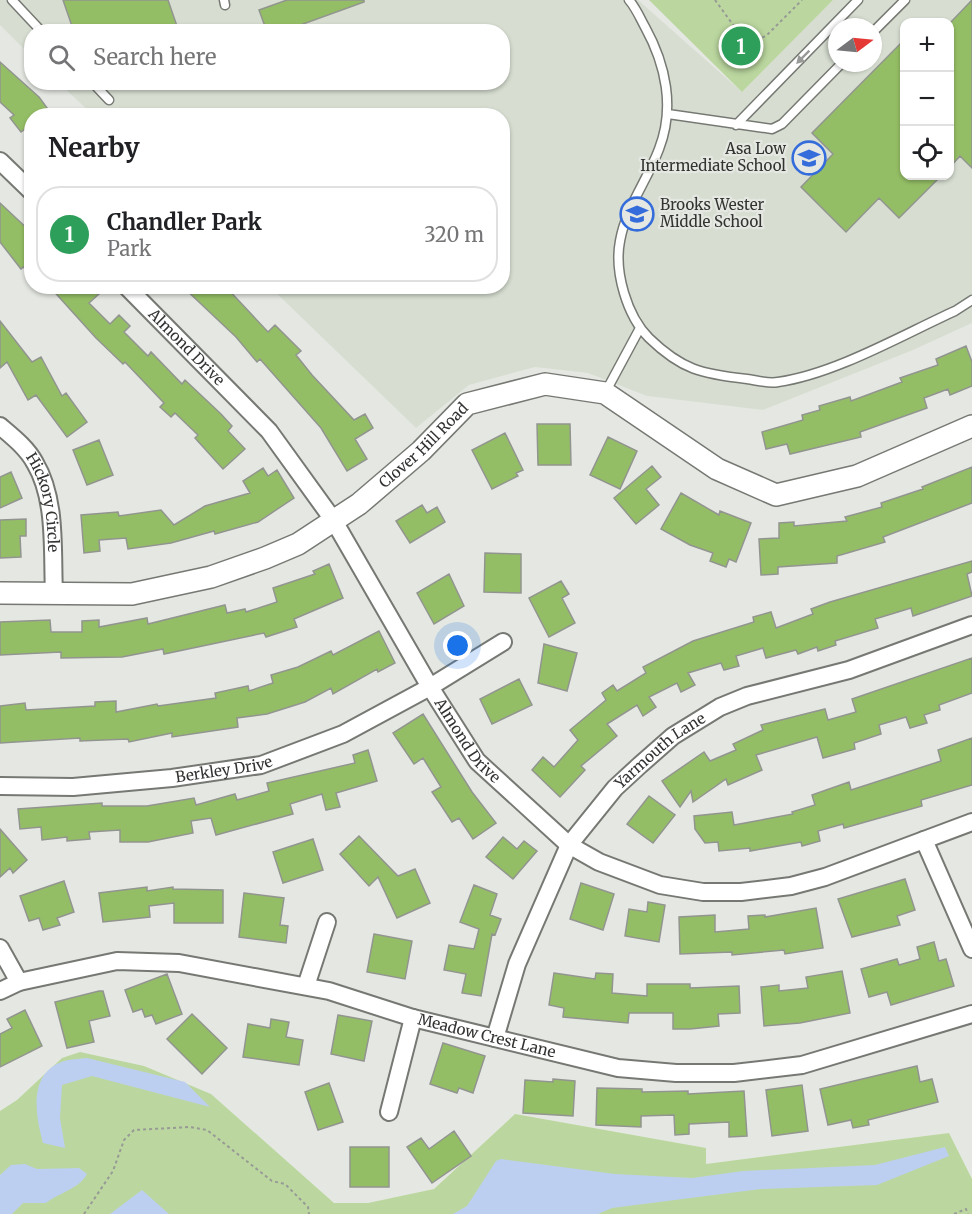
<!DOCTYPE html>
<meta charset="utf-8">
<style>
:root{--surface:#fff;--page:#f6f6f6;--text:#202124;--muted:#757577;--line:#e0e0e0;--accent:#ea580c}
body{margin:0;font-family:Merriweather,serif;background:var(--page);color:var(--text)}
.controls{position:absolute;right:18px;top:18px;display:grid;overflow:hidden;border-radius:12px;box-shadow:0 2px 4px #0004}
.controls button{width:54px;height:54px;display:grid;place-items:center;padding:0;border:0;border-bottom:2px solid var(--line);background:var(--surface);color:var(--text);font:30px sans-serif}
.compass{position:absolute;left:828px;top:18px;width:54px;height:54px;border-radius:50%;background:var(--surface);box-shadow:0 2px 4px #0004;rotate:74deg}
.you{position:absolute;left:458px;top:646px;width:21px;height:21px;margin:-15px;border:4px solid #fff;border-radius:50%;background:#1a73e8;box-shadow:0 0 0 9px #1a73e833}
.badge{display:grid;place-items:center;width:39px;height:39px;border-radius:50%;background:var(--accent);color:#fff;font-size:20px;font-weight:700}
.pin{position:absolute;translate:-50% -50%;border:3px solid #fff;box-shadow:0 2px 6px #0006}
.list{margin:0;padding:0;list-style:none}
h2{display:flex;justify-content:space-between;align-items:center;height:78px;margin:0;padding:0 24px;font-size:26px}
h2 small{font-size:20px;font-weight:400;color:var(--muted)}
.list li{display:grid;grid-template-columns:39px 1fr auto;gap:18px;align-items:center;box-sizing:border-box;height:96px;margin:0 12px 12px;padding:0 12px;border:2px solid var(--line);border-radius:24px}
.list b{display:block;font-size:22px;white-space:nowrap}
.list p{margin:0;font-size:20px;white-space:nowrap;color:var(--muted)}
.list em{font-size:20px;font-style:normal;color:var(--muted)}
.icon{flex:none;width:33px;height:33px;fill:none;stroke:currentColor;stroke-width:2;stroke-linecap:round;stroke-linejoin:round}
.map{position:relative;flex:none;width:972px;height:1214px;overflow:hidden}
.search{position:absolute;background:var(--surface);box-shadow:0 2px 4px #0004;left:24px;top:24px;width:486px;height:66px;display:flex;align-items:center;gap:15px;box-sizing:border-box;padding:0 21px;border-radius:24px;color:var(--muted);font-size:22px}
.panel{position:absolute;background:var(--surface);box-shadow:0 2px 4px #0004;left:24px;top:108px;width:486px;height:186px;border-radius:24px}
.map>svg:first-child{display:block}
.built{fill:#d7ded1;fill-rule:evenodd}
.green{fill:#bbd79f}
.water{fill:#bccff0}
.building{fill:#94be65;stroke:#92958f;stroke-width:1.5}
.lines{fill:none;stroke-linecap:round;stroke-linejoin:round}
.service-casing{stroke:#767973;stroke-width:11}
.minor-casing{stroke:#767973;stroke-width:20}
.tertiary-casing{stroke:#767973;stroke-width:24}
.path{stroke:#979a95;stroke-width:2;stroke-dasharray:3 3;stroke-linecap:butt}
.service{stroke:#fff;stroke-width:8}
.minor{stroke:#fff;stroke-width:16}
.tertiary{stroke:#fff;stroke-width:21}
.oneway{fill:#989a98}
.labels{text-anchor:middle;stroke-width:4.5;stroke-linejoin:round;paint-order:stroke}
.poi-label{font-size:15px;fill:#323431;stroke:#e5e8e2;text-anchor:end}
.street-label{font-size:15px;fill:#323431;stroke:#e5e8e2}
</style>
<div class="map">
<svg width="972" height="1214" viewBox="0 0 972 1214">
<rect width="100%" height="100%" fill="#e5e8e2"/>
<!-- built -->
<path class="built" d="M0,0H638L742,92L833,0H972V323L913,350L763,410L647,396L588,373L535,367L469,385L416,428L270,287L502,286V116L93,115L59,83L502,82V32H32L31,56L0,25ZM904,22H950V176H904ZM837,27H873V63H837Z"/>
<!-- green -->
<path class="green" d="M649,0H833L742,92Z
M80,1052L144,1066L211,1094L334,1203H368L434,1189L515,1114L706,1148V1164L949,1133L972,1179V1214H0V1111L17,1100L62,1058Z"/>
<!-- water -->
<path class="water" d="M87,1058L185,1082L210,1107L92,1076L62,1085L60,1118L65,1148L43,1143C36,1117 28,1077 59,1063C66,1059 78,1059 87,1058Z
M945,1147L949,1156L877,1185L761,1189L612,1208L598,1214H453L467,1206L496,1161L501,1159L615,1174L692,1178L743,1171L875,1165Z
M25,1164L37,1169L79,1168L87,1174C79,1189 60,1192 46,1203H23L12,1214H0V1175L11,1165Z
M142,1190L169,1214H110Z"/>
<!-- building -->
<path class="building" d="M63,0H168L179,32H74Z
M287,0H364V2L281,32H267L259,10Z
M972,0V168L960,156L950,167V23Z
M904,40V176H941L899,218L879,198L846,232L801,187L833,154L812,133Z
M0,62L39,97L53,116H32V124L21,132L10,118L14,115L0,102Z
M0,203L32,233V275L23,267L21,269L0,242Z
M49,286H91L99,294L89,303L110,324L119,315L130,326L124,332L148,356L151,352L182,384L185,380L221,414L232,426L228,431L245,449L223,469L195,438L198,435L175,413L171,417L160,407L164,403L125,362L123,364L96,338Z
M182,286H225L268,332L275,325L301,351L296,355L312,375L354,420L365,414L373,428L355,439L367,459L347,471L321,428L260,359L257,362L236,337Z
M0,321L32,362L41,357L62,396L66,393L87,422L67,437L36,395L28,400L7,362L0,368Z
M966,346L972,362V386L950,395L948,389L924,398L927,408L860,432L861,437L790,454L787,444L766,449L762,432L803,420L802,415L820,410L819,406L850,397L851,401L902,382L900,378L938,365L936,359Z
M537,424H570L571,465H538Z
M505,433L523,470L516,473L518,476L492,489L472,450Z
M608,437L637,451L620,489L590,475Z
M99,440L113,475L87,485L73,450Z
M652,466L661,477L646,489L659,505L636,524L614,498Z
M972,467V503L883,537L885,542L837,556V563L778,567V574L761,575L759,539L779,538V523L794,522V526L847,521L845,517L882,507L881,503L923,489L922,487Z
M263,468L268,476L277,470L294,498L258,522L215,534L214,531L171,543L128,549L126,538L99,540L100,551L84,553L81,515L118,512L119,516L161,510L174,525L205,506L250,493L243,481Z
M11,472L22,498L0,508V477Z
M681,493L719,515L720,511L751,523L736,562L729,559L726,567L710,561L713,553L690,545L661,529Z
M422,505L427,513L437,507L445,522L410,543L396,521Z
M26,519V536H20L21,557L0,558V520Z
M485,553L521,554V593L484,592Z
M972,561V572L967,574L972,596L913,616L911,608L875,619L878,628L835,641L836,645L818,651L817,647L798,654L796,650L766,658L763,648L736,656L739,666L724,670L721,663L688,673L695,685L681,692L677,683L649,697L656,707L643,716L637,705L607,724L617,736L581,766L585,770L560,797L532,770L543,757L554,767L578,740L570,730L606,700L602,693L613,685L617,691L646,673L643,667L693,641L754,622L753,617L771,612L776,628L813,614L811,609L830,602Z
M329,564L343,598L294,619L297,627L266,637L264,633L164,654L163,649L122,657L61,658V652L0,655V622L50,620L51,632H82V621L99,620V627L147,618L148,624L225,605L227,613L245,609L246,612L277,602L273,588L315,574L313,571Z
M449,574L464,606L434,624L417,593Z
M561,581L569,594L562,598L575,623L549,637L529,598Z
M379,631L395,663L378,672L377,669L333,694L331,688L305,702L267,714L237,718L238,727L172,737V733L129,742L128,739L80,741V738L0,743V706L25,703L26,710L95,706V702L116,701V712L157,704L158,706L216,698L215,693L248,686L249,691L273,683L271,675L298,667L331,651L333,655Z
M544,644L577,653L567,691L538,683Z
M972,658V693L939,705L940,710L924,715L927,723L910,728L906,717L879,725L881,734L854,743L855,749L823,758L817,737L756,755L762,770L728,785L726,779L693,802L691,791L680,807L662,781L704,752L710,761L736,750L733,744L763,730L761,725L825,709L828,720L856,712L852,699Z
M519,679L532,705L492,724L480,699Z
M423,714L472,792L496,823L473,839L459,818L452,822L441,805L432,792L441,787L423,758L414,764L393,733Z
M972,738V785L921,800L922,806L876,819L844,828L843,824L818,831L820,841L802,846L801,842L750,851V848L719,851L718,842L705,843L695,829L694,816L732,812L734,825L793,814L792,812L815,805L812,795L849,782L851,790L941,761L938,750Z
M368,750L377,781L336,793L340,807L326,810L322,794L290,804L293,814L216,835L211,818L191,821L193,833L148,842H120V830L89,832L90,839L67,841V837L42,840L41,827L20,829L18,809L102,803V806H147L194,798L196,805L235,794L237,800L269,791L267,783L355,763L353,755Z
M649,796L675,815L653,843L627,824Z
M0,829L27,860L13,873L10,868L0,877Z
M359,836L398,876L415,869L430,903L397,918L378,877L369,886L340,854Z
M503,837L517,849L524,841L537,851L513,879L486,857Z
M313,839L323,870L283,883L273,852Z
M905,879L915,910L897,916L900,925L852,937L838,899Z
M64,881L74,912L57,918L60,925L43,930L39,918L29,921L20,896Z
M581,883L614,894L603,930L570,919Z
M474,885L497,894L490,915L501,919L495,935L492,934L481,996L462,993L466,974L444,970L449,945L474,949L479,929L460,922Z
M147,887V891L173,887V889L223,890V923H174V903L149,906L150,917L103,922L99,893Z
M244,893L284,898L280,925L288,926L286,943L239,937Z
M648,902L665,905L659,942L625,936L629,909L647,912Z
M816,908L823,948L785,954L784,950L732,955V952L680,954L679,917L715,915V932L749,929L748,916L765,915V917Z
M374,934L412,941L405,979L367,972Z
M934,942L939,961L946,959L954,986L891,1005L887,992L869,997L861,969L897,959L899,965L920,959L917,947Z
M842,971L850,1013L800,1023L764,1026L761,987L779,985V991L808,988L806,977Z
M554,973L595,979L596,973L613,974L612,993L647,996V984H690V988L739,986L740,1013L718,1014L719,1026L690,1029H673V1013H629L628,1023L563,1017L564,1008L549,1005Z
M167,974L182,1014L156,1024L152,1015L145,1017L142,1009L133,1012L125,990Z
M99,991H103L110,1016L89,1021L94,1042L67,1048L55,1002Z
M25,1010L42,1046L0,1067V1034L12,1028L7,1019Z
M192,1014L227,1048L202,1074L167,1039Z
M338,1015L372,1021L364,1061L331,1054Z
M271,1019L289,1022L286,1037L303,1040L299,1065L243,1057L248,1024L270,1028Z
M443,1043L485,1056L473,1093L459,1088L457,1093L430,1084Z
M917,1066L920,1082L932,1079L938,1102L868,1120L869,1125L853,1128L851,1120L828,1125L820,1089Z
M553,1079L575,1081L573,1116L523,1113L525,1080L553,1082Z
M329,1083L343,1122L318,1130L305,1092Z
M802,1085L808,1131L772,1136L766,1090Z
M597,1088L642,1089V1092L688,1091V1094L744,1091L747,1136L729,1137V1122L689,1124V1134L675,1135L674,1115L641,1116V1127L596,1125Z
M454,1131L471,1156L432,1183L407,1147L421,1138L429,1149Z
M350,1147H389V1187H350Z"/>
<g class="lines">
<!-- service casing -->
<g class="service-casing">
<path id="service" d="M12,0L42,32
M224,0L225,5
M629,0C636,8 640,18 645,27C666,65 675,108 659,149C647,181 626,207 620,241C614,272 627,316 649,338C682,370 702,374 747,379C756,380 768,384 778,382C835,374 902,335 955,311L972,300
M873,32L905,0
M92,82L109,100
M668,114L772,129L782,124L842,63
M736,125L858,0
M605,393L640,328"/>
</g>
<!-- minor casing -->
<g class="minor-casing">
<g id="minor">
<path d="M0,161L32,192"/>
<path id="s1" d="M126,286L269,431L334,521L430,687L477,761L569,845L599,862L660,885L703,892H741L791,886L825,877L972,822"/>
<path id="s2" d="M0,426C13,437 27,448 35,463C57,500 52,552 54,593"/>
<path id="s3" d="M0,786L73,787L172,778L261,765L343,734L430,687L503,642"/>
<path d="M924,840L972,949"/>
<path d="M0,948L19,982"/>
<path d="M306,986L327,922"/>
<path id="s4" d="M0,991L19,982L117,961L179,963L329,991L413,1018L618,1068L676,1073H734L802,1065L972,1014"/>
<path id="s5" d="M495,1038L517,964L569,845L615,788L640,765L673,736L720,707L747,696L849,670L972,625"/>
<path d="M389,1112L413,1018"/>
</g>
</g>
<!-- tertiary casing -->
<g class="tertiary-casing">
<g id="tertiary">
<path id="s6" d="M0,593L132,594L211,577L265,558L298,544L359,504L421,451L467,404L545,384L605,393L717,469L776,495L857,476L972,426"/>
</g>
</g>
<!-- path -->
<path class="path" d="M715,0L739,33L755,40L766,36L802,0
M84,1214L113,1171L124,1140L134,1130L190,1127L207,1130L272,1181L285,1184L308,1207L309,1214
M954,1214L966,1209L968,1214"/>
<!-- service -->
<use href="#service" class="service"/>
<!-- minor -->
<use href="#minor" class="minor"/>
<!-- tertiary -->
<use href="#tertiary" class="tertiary"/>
</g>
<!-- one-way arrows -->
<defs><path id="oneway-solid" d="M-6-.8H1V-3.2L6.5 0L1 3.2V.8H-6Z" transform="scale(1.5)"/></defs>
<use class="oneway" href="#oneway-solid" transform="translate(803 57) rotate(135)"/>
<!-- icons -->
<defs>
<g id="school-ring" transform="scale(1.725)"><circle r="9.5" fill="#e5e8e2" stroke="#356cdb" stroke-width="1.5"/><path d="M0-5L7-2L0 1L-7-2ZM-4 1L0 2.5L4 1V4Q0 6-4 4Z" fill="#356cdb"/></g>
</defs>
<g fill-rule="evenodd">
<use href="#school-ring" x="809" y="158"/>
<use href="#school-ring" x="637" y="214"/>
</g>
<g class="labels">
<!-- poi labels -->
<g class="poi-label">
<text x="786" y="154">Asa Low<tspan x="786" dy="17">Intermediate School</tspan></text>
<text x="660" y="210" text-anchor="start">Brooks Wester<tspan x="660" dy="17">Middle School</tspan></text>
</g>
<!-- street labels -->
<g class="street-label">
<text dy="5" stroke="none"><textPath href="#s1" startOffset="86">Almond Drive</textPath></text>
<text dy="5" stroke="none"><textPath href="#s6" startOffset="466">Clover Hill Road</textPath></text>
<text dy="5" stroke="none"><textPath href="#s2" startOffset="92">Hickory Circle</textPath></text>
<text dy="5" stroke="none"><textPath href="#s1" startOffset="572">Almond Drive</textPath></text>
<text dy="5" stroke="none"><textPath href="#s5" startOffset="339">Yarmouth Lane</textPath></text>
<text dy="5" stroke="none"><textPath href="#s3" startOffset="225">Berkley Drive</textPath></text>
<text dy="5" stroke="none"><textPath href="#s4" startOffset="500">Meadow Crest Lane</textPath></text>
</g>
</g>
</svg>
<div class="controls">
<button>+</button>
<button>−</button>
<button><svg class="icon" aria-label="locate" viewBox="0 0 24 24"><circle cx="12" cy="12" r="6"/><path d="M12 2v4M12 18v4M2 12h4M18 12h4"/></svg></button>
</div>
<svg class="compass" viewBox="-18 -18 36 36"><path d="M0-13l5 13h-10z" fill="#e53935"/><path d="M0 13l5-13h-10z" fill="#757577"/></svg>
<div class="you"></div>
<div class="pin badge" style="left:741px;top:46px;background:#2e9e5b">1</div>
<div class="search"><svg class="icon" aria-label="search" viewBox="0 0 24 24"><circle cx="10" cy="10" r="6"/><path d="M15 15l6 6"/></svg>Search here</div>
<section class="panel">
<h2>Nearby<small></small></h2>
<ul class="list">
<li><span class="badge" style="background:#2e9e5b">1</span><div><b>Chandler Park</b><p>Park</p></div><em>320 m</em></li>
</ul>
</section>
</div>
